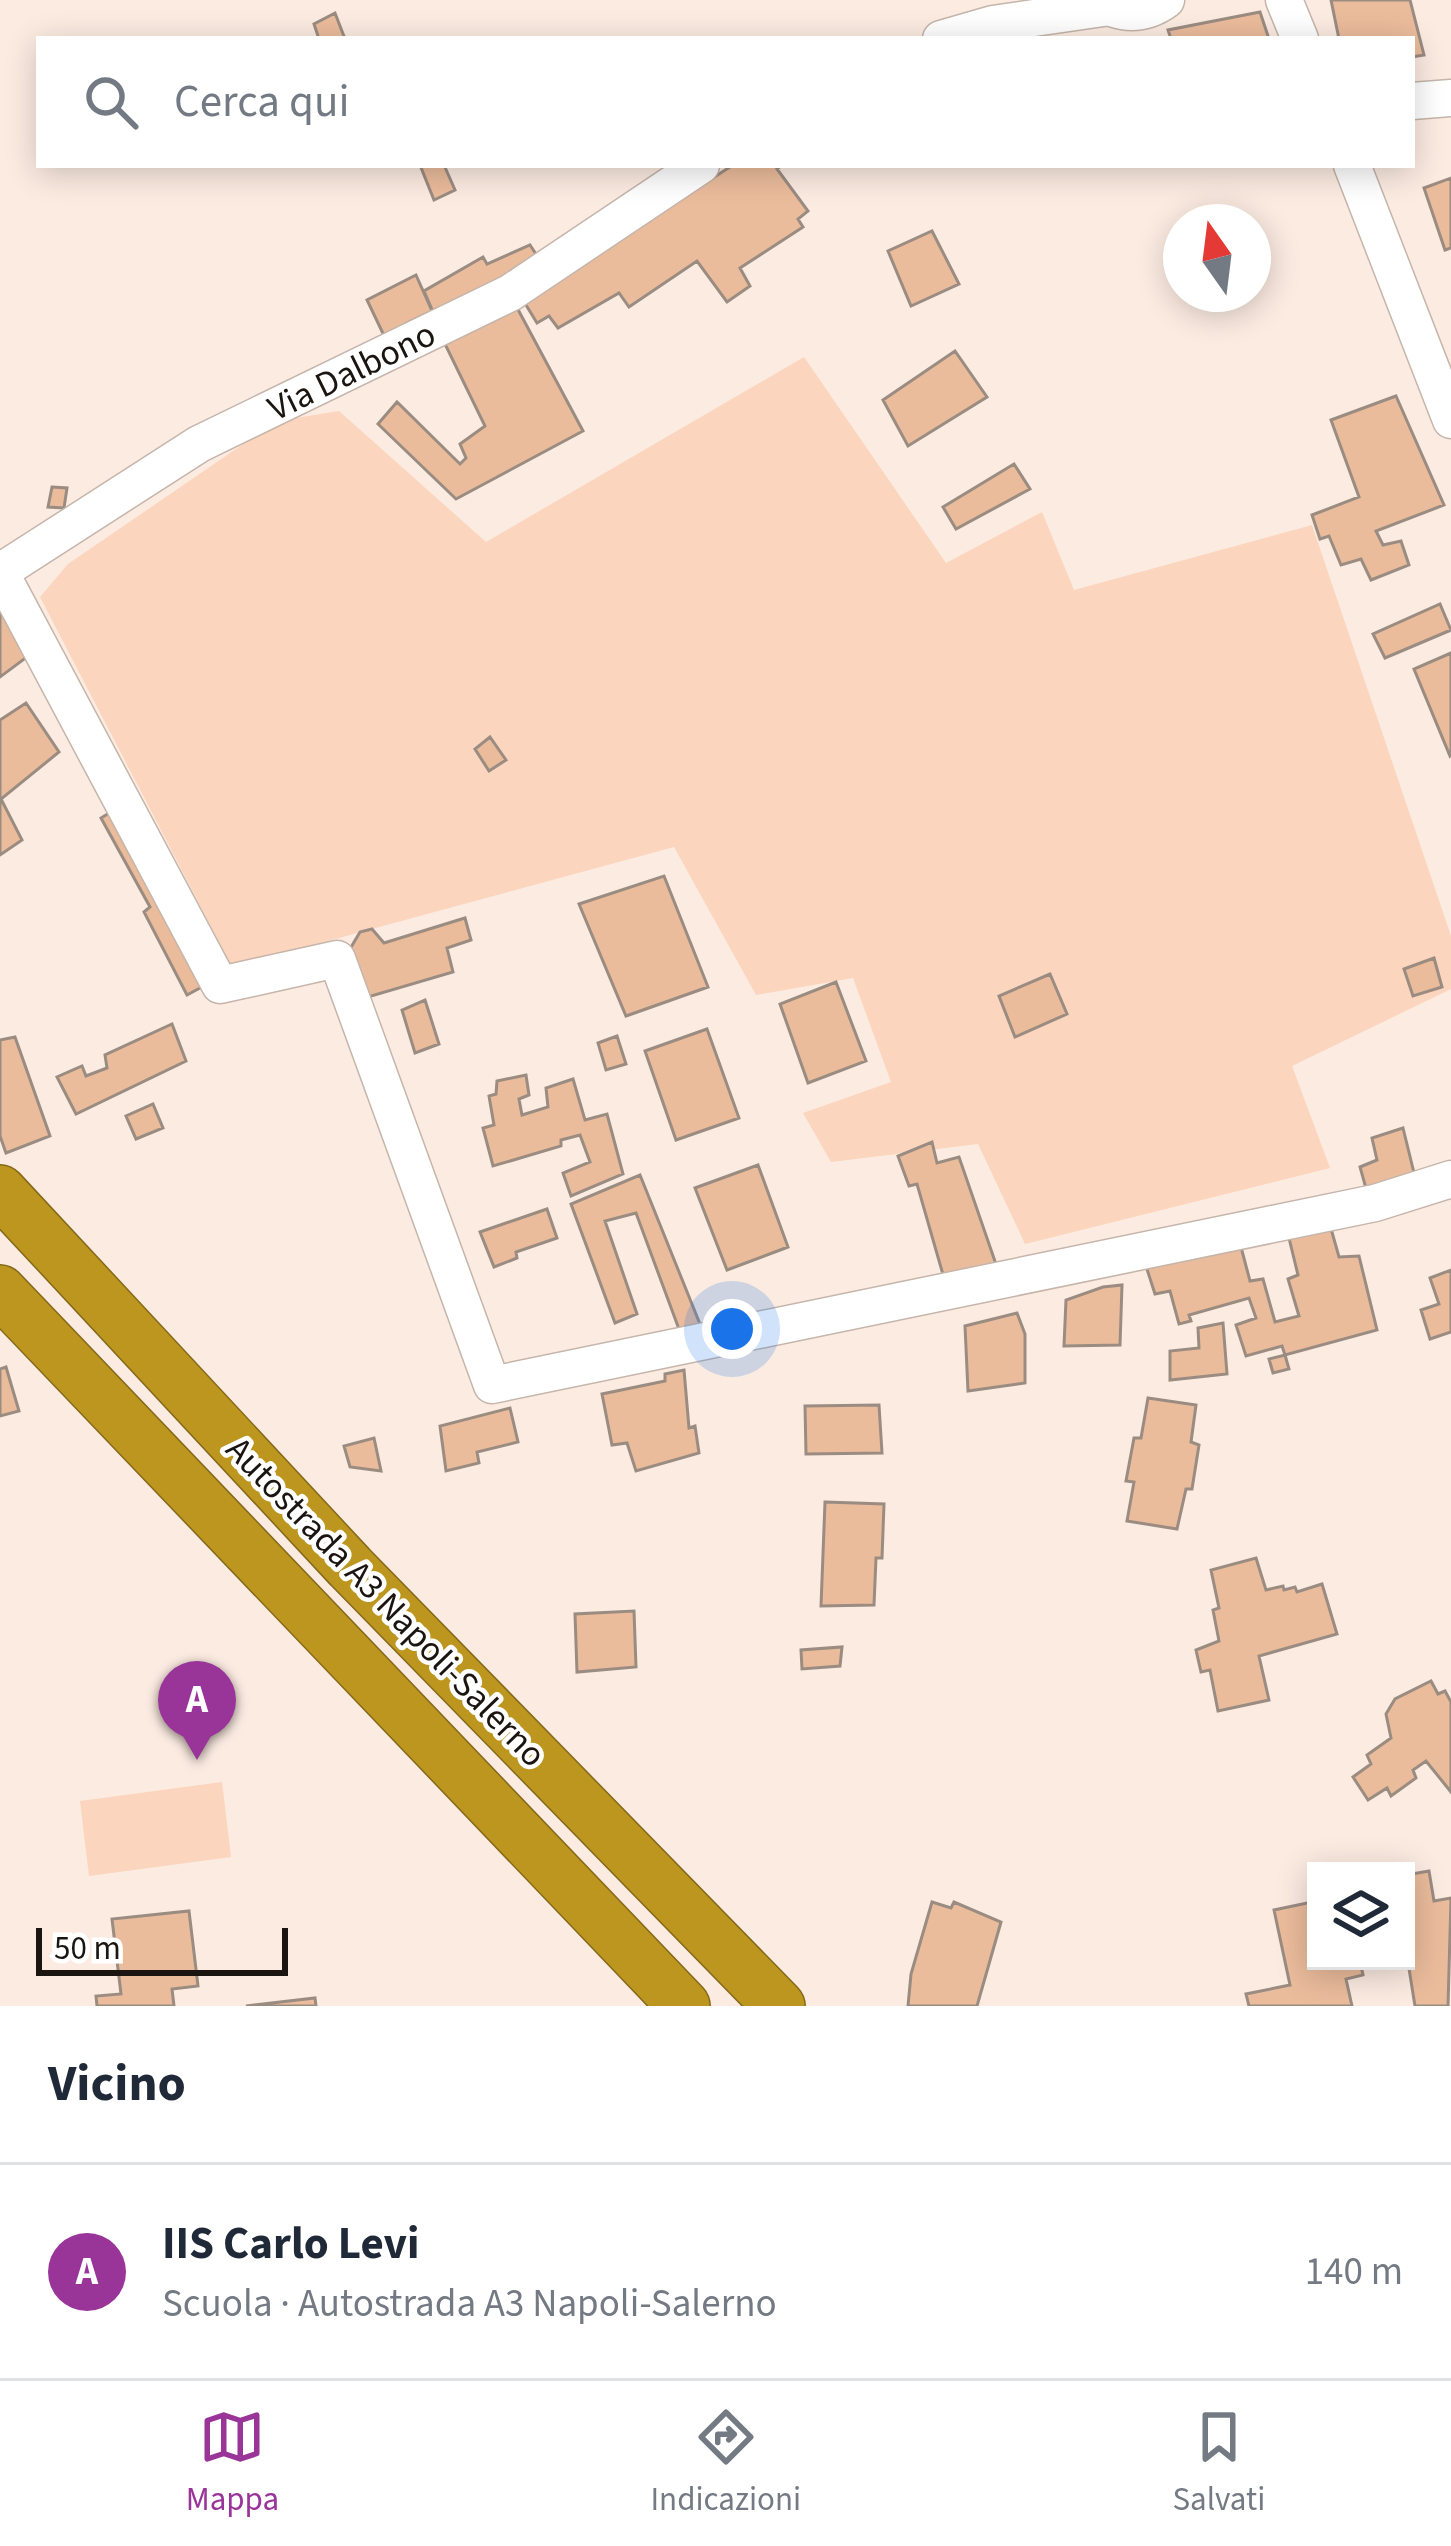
<!DOCTYPE html>
<html lang="it">
<meta charset="utf-8">
<style>
:root{--surface:#fff;--page:#f6f6f7;--text:#1f2937;--muted:#747a83;--line:#e0e1e3;--accent:#993498}
body{margin:0;font-family:"Source Sans 3",sans-serif;background:var(--page);color:var(--text)}
.controls{position:absolute;right:36px;bottom:36px;display:grid;overflow:hidden;border-radius:0px;box-shadow:0 6px 30px #0003}
.controls button{width:108px;height:108px;display:grid;place-items:center;padding:0;border:0;border-bottom:3px solid var(--line);background:var(--surface);color:var(--text);font:60px sans-serif}
.compass{position:absolute;left:1163px;top:204px;width:108px;height:108px;border-radius:50%;background:var(--surface);box-shadow:0 6px 30px #0003;rotate:346deg}
.scale{position:absolute;left:36px;bottom:30px;width:252px;box-sizing:border-box;padding-left:12px;border:6px solid #1b1511;border-top:0;font-size:33px;line-height:42px;white-space:nowrap;color:#1b1511;-webkit-text-stroke:9px #fff;paint-order:stroke}
.you{position:absolute;left:732px;top:1329px;width:42px;height:42px;margin:-30px;border:9px solid #fff;border-radius:50%;background:#1a73e8;box-shadow:0 0 0 18px #1a73e833}
.badge{display:grid;place-items:center;width:78px;height:78px;border-radius:50%;background:var(--accent);color:#fff;font-size:39px;font-weight:700}
.pin{position:absolute;translate:-50% -99px;filter:drop-shadow(0 3px 6px #0008)}
.pin::after{content:'';position:absolute;top:63px;width:42px;height:36px;background:inherit;clip-path:polygon(0 0,100% 0,50% 100%)}
.list{margin:0;padding:0;list-style:none}
h2{display:flex;justify-content:space-between;align-items:center;height:156px;margin:0;padding:0 48px;font-size:51px}
h2 small{font-size:39px;font-weight:400;color:var(--muted)}
.list li{display:grid;grid-template-columns:78px 1fr auto;gap:36px;align-items:center;box-sizing:border-box;height:216px;padding:0 48px;border-top:3px solid var(--line)}
.list b{display:block;font-size:45px;white-space:nowrap}
.list p{margin:0;font-size:39px;white-space:nowrap;color:var(--muted)}
.list em{font-size:39px;font-style:normal;color:var(--muted)}
.icon{flex:none;width:66px;height:66px;fill:none;stroke:currentColor;stroke-width:2;stroke-linecap:round;stroke-linejoin:round}
.map{position:relative;flex:none;width:1451px;height:2006px;overflow:hidden}
.search{position:absolute;background:var(--surface);box-shadow:0 6px 30px #0003;left:36px;right:36px;top:36px;height:132px;display:flex;align-items:center;gap:30px;box-sizing:border-box;padding:0 42px;border-radius:0px;color:var(--muted);font-size:45px}
.sheet{height:372px;background:var(--surface)}
nav{display:flex;justify-content:space-around;align-items:center;box-sizing:border-box;height:168px;border-top:3px solid var(--line);background:var(--surface);font-size:33px;color:var(--muted)}
nav a{display:grid;justify-items:center;gap:6px}
nav .on{color:var(--accent)}
.map>svg:first-child{display:block}
.green{fill:#fbd5bd}
.building{fill:#ebbc9c;stroke:#9b8c82;stroke-width:3}
.lines{fill:none;stroke-linecap:round;stroke-linejoin:round}
.minor-casing{stroke:#c5b5aa;stroke-width:39}
.highway-casing{stroke:#84691a;stroke-width:54}
.minor{stroke:#fff;stroke-width:36}
.highway{stroke:#bd961f;stroke-width:51}
.labels{text-anchor:middle;stroke-width:9;stroke-linejoin:round;paint-order:stroke}
.street-label{font-size:36px;fill:#1b1511;stroke:#fff}
</style>
<div class="map">
<svg width="1451" height="2006" viewBox="0 0 1451 2006">
<rect width="100%" height="100%" fill="#fcebe1"/>
<!-- green -->
<path class="green" d="M804,357L946,563L1042,512L1074,590L1312,525L1451,936V989L1292,1066L1330,1168L1025,1244L978,1144L831,1162L803,1113L891,1082L853,978L756,995L674,847L232,967L40,597L68,564L277,421L339,411L486,542Z
M222,1782L231,1857L89,1876L80,1801Z"/>
<!-- building -->
<path class="building" d="M1331,0H1410L1424,55L1412,57V39H1339Z
M1260,12L1269,39H1171L1168,30Z
M335,13L345,39H319L314,24Z
M420,165H444L455,190L434,200Z
M733,165H782L777,169L808,211L798,219L803,227L740,268L750,286L727,302L697,261L629,307L619,293L558,328L549,316L537,323L523,300Z
M1451,178V248L1445,250L1424,188Z
M932,231L959,284L911,306L888,251Z
M530,245L540,260L437,321L424,291L483,257L487,264Z
M416,275L432,311L407,323L388,344L367,300Z
M514,302L583,431L456,499L378,424L397,402L460,464L466,458L460,444L485,426L443,340Z
M955,351L987,397L908,446L883,400Z
M1396,396L1444,505L1376,531L1383,545L1401,541L1409,565L1371,580L1361,559L1341,565L1329,536L1320,539L1312,515L1359,497L1331,420Z
M1014,464L1030,489L956,529L943,507Z
M52,487L67,488L64,508L48,507Z
M1440,604L1451,630L1385,658L1373,634Z
M3,609L35,651L0,677V611Z
M1451,653V755L1450,756L1414,669Z
M26,703L59,752L1,799L22,840L0,855V720Z
M490,737L506,760L489,771L475,749Z
M119,807L213,981L187,995L144,912L150,907L101,818Z
M664,876L708,987L626,1016L579,904Z
M465,918L471,940L447,948L453,972L368,997L350,949L360,932L372,929L384,943Z
M1434,958L1442,987L1413,996L1404,969Z
M1050,974L1067,1014L1015,1037L999,996Z
M836,982L866,1061L808,1083L780,1004Z
M425,1000L439,1044L415,1053L402,1010Z
M172,1024L186,1061L76,1114L57,1077L82,1066L86,1076L107,1068L105,1055Z
M707,1029L739,1118L676,1140L645,1051Z
M617,1036L626,1064L606,1070L598,1043Z
M15,1037L50,1136L6,1153L0,1136V1040Z
M526,1075L529,1095L519,1099L522,1115L548,1107L546,1088L573,1079L585,1120L607,1114L623,1174L571,1196L563,1173L590,1162L580,1135L561,1140V1146L493,1166L483,1128L494,1125L489,1096L496,1094L497,1081Z
M153,1104L163,1128L136,1139L126,1116Z
M1403,1128L1416,1181L1367,1192L1360,1167L1377,1160L1372,1138Z
M932,1142L937,1163L959,1157L998,1270L946,1285L917,1184L909,1186L898,1156Z
M758,1165L788,1247L727,1270L695,1188Z
M640,1175L704,1334L683,1340L636,1213L605,1221L637,1314L615,1323L571,1204Z
M547,1209L557,1238L516,1252L517,1258L494,1267L480,1232Z
M1330,1225L1339,1257L1359,1256L1377,1330L1285,1355L1282,1346L1246,1356L1236,1325L1256,1318L1249,1298L1189,1315L1191,1321L1179,1324L1170,1291L1155,1294L1145,1263L1241,1247L1250,1281L1263,1279L1275,1322L1299,1316L1288,1279L1298,1275L1289,1238Z
M1451,1270V1332L1430,1339L1421,1310L1439,1304L1430,1278Z
M1122,1285L1120,1345L1064,1346L1066,1300L1103,1287Z
M1017,1313L1025,1334V1383L968,1391L965,1326Z
M1223,1323L1227,1374L1170,1380V1351L1199,1348L1198,1328Z
M1285,1355L1289,1369L1273,1373L1269,1359Z
M6,1367L19,1411L0,1416V1369Z
M684,1370L689,1428L695,1426L699,1453L636,1471L627,1443L612,1445L602,1394L665,1381V1374Z
M1148,1398L1196,1405L1191,1442L1199,1445L1192,1489H1186L1177,1529L1127,1521L1134,1482L1126,1481L1134,1438H1141Z
M879,1405L882,1453L806,1454L805,1406Z
M510,1408L518,1442L477,1452L479,1463L446,1471L440,1426Z
M374,1438L381,1471L350,1467L344,1446Z
M825,1502L884,1504L882,1558H876L874,1605L821,1606Z
M1256,1558L1266,1590L1283,1586L1284,1590L1295,1587L1297,1592L1322,1584L1337,1634L1259,1656L1269,1700L1218,1711L1210,1670L1201,1672L1196,1650L1219,1641L1213,1610L1219,1608L1211,1570Z
M634,1611L636,1667L577,1672L575,1614Z
M842,1647L840,1666L802,1669L801,1650Z
M1431,1681L1438,1694L1445,1691L1451,1702V1792L1426,1761L1413,1770L1416,1778L1391,1796L1387,1788L1368,1800L1353,1777L1371,1764L1367,1755L1391,1738L1386,1714L1395,1699Z
M1429,1871L1434,1901L1451,1898L1448,2006H1415L1406,1950V1875Z
M932,1902L951,1908L954,1902L1001,1922L977,2006H908L911,1974Z
M1312,1902L1316,1916V1961H1360L1363,1975L1346,1979L1352,2006H1249L1246,1994L1290,1985L1274,1910Z
M189,1911L198,1986L172,1989L174,2006H97L96,1996L121,1994L112,1919Z
M315,1998L316,2006H246Z"/>
<g class="lines">
<!-- minor casing -->
<g class="minor-casing">
<path id="minor" d="M1097,0C1120,16 1144,16 1166,0
M1284,0L1300,39
M941,39L993,24L1110,7
M1412,101L1451,98
M1352,165L1451,420
M0,572L220,985L337,959L492,1385L1375,1203L1451,1179
M0,572L199,444L510,293L701,165"/>
</g>
<!-- highway casing -->
<g class="highway-casing">
<path id="highway" d="M0,1191L350,1567L779,2006
M0,1291L684,2006"/>
</g>
<!-- minor -->
<use href="#minor" class="minor"/>
<!-- highway -->
<use href="#highway" class="highway"/>
</g>
<g class="labels">
<!-- street labels -->
<g class="street-label">
<text transform="translate(351 370) rotate(-26)" y="13">Via Dalbono</text>
<text transform="translate(387 1601) rotate(46)" y="13">Autostrada A3 Napoli-Salerno</text>
</g>
</g>
</svg>
<div class="controls">
<button><svg class="icon" aria-label="layers" viewBox="0 0 24 24"><path d="M12 4l9 5-9 5-9-5zM3 14l9 5 9-5"/></svg></button>
</div>
<svg class="compass" viewBox="-18 -18 36 36"><path d="M0-13l5 13h-10z" fill="#e53935"/><path d="M0 13l5-13h-10z" fill="#747a83"/></svg>
<div class="scale">50 m</div>
<div class="you"></div>
<div class="pin badge" style="left:197px;top:1760px">A</div>
<div class="search"><svg class="icon" aria-label="search" viewBox="0 0 24 24"><circle cx="10" cy="10" r="6"/><path d="M15 15l6 6"/></svg>Cerca qui</div>
</div>
<section class="sheet">
<h2>Vicino<small></small></h2>
<ul class="list">
<li><span class="badge">A</span><div><b>IIS Carlo Levi</b><p>Scuola · Autostrada A3 Napoli-Salerno</p></div><em>140 m</em></li>
</ul>
</section>
<nav>
<a class="on"><svg class="icon" aria-label="map" viewBox="0 0 24 24"><path d="M3 6l6-2 6 2 6-2v14l-6 2-6-2-6 2zM9 4v14M15 6v14"/></svg>Mappa</a>
<a><svg class="icon" aria-label="directions" viewBox="0 0 24 24"><path d="M12 3l9 9-9 9-9-9zM9 14v-3h6M13 9l2 2-2 2"/></svg>Indicazioni</a>
<a><svg class="icon" aria-label="saved" viewBox="0 0 24 24"><path d="M7 4h10v16l-5-4-5 4z"/></svg>Salvati</a>
</nav>
